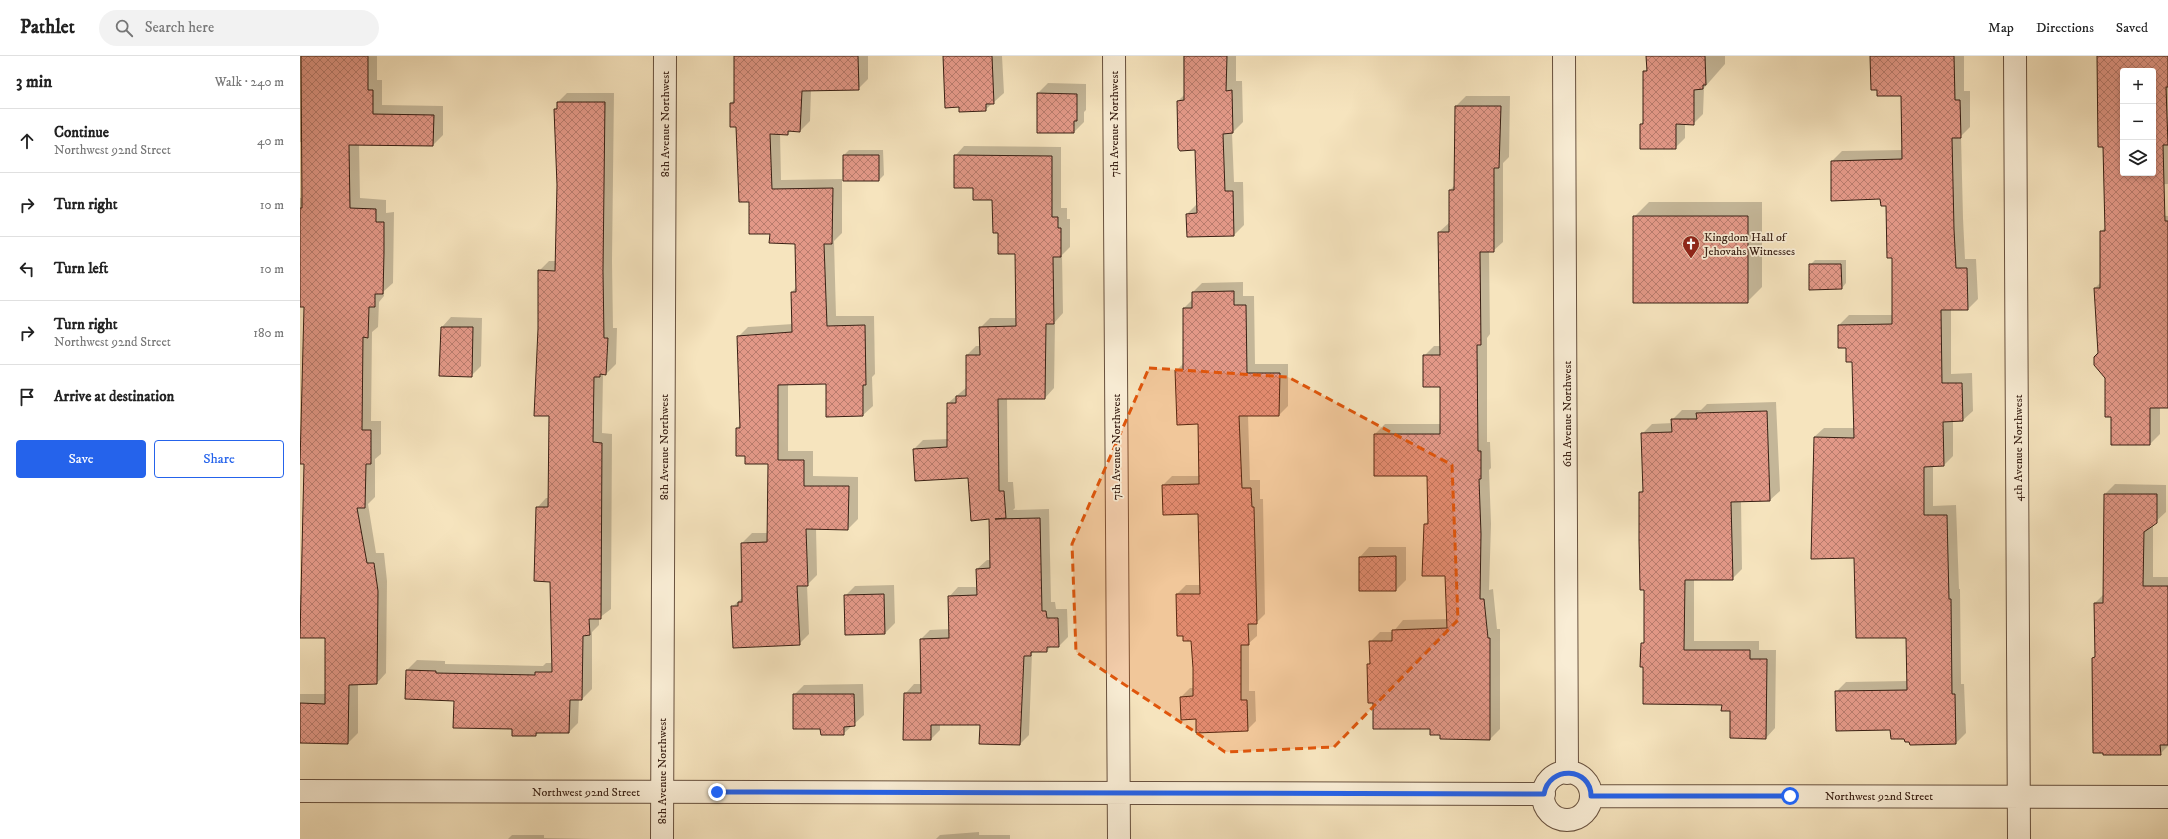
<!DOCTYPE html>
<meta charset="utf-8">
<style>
:root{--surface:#fff;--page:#f2f2f2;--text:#222;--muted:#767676;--line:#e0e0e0;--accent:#2563eb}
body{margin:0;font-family:"IM FELL DW Pica",serif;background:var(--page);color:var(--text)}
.controls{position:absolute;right:12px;top:12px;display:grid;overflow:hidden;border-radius:4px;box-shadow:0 2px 6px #0003}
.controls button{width:36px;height:36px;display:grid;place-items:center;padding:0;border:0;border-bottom:1px solid var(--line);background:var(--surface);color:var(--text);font:20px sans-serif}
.stop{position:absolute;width:12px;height:12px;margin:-9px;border:3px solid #2563eb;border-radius:50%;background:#fff}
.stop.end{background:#2563eb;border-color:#fff;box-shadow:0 1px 4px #0008}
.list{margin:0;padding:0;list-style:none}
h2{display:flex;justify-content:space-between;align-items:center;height:52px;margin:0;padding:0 16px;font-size:17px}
h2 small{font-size:13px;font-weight:400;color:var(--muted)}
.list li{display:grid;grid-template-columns:26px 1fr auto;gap:12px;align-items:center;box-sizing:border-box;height:64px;padding:0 16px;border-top:1px solid var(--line)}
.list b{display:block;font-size:15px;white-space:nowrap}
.list p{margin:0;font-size:13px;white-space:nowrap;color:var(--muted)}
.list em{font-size:13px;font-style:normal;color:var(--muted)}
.actions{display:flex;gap:8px;padding:12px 16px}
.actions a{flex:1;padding:9px 0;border:1px solid var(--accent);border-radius:4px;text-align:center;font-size:14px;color:var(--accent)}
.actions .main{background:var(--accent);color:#fff}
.icon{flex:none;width:22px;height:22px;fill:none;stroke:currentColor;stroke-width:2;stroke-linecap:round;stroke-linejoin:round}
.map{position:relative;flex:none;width:1868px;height:783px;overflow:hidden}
header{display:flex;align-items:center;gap:24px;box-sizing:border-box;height:56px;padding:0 20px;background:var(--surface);border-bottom:1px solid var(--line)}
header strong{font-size:19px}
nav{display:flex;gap:22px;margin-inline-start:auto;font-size:14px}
.search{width:280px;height:36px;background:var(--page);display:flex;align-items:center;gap:10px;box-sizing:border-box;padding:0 14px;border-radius:22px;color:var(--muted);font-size:15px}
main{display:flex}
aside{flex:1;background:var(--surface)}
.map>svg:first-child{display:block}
.shadow{fill:#0003;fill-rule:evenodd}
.building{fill:url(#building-cross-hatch);stroke:#392014;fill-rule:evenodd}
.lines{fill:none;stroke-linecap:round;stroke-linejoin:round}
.minor-casing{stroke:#68513e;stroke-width:24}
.tertiary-casing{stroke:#68513e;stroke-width:24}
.minor{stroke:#f9edd5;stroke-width:22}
.tertiary{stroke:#f9edd5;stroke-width:22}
.route{stroke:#2563eb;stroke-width:5}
.marked{fill:#df560c;fill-opacity:0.2;stroke:#df560c;stroke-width:3;stroke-dasharray:8 5;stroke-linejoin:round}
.labels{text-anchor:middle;stroke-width:3.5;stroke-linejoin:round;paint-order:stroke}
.street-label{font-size:12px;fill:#392014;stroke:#f9edd5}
.poi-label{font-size:12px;fill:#392014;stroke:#f9edd5;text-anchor:start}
</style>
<header>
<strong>Pathlet</strong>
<div class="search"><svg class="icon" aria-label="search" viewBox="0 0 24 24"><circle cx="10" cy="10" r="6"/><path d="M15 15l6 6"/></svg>Search here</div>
<nav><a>Map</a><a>Directions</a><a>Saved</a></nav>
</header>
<main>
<aside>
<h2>3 min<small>Walk · 240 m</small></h2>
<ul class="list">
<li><svg class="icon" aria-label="ahead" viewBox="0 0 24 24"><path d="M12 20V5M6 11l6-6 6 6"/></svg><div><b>Continue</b><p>Northwest 92nd Street</p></div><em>40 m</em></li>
<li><svg class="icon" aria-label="right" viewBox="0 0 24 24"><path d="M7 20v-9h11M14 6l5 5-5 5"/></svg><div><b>Turn right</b></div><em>10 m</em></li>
<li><svg class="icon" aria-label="left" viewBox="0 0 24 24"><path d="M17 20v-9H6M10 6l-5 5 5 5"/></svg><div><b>Turn left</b></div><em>10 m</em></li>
<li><svg class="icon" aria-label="right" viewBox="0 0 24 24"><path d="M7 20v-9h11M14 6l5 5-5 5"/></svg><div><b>Turn right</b><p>Northwest 92nd Street</p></div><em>180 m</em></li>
<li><svg class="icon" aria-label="arrive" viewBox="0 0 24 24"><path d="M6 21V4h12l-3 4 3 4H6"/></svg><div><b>Arrive at destination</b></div></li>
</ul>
<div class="actions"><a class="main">Save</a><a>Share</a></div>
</aside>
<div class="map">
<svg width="1868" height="783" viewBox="0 0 1868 783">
<defs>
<pattern id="building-cross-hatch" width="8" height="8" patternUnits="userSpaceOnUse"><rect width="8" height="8" fill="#e29887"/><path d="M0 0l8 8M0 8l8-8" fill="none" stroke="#b87c6d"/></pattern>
</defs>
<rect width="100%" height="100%" fill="#f6e4be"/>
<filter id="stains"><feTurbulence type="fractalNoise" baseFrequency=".005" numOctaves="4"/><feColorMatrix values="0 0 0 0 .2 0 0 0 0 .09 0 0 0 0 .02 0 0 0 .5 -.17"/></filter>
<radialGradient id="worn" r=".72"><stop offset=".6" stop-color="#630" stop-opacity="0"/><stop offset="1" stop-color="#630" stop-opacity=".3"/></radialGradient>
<!-- shadow -->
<path class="shadow" d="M0,0H77V24H82V49L143,50V79L133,89L59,88L60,142L86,144V157L94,156L93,227L84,235V240L79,246L78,271L72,276L71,365H81V398L75,403V441L68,448L76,497H84L87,525L86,617L77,627L58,628V677L48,687L0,686V638H26V581H0V539H3L5,407H0L5,250H0V142H3L2,86H0Z
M435,0H568V23L558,33L511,34L510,65L500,75L491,74L488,78L480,77L481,124L542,123V177L534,185L536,260H574L575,318L572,321L573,350L563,359L527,327L488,328V395H513V420L558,421V463L548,473L516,472L517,519L507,529L509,578L499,588L432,551L443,541L442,487L452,477H468L469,407L446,399L437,372L441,368L438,281L448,271L493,268L492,236L497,230L496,187L450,145L431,47L435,43Z
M644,0H702L704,37L685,54Z
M883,0H936V25H942L943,66L932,77L934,126H943L944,169L934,179L888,180L887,158L897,148L896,93L878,45L884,39Z
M1347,0H1425V8L1404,32L1403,58L1393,68L1385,67V82L1375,92L1341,68L1344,65V16L1348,12Z
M1571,0H1664V35H1670V71L1661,80L1663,162L1665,203H1676L1678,243L1668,253H1651V318L1672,317L1673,355L1663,364L1653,365V400L1643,410H1633V450L1656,449L1659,533H1660L1661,628H1664L1666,677L1656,687L1610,685L1536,636L1546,626L1608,625L1607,581L1555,501L1514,381L1524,372H1555L1553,305L1539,269L1549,259H1593V201L1587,149L1532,105L1542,95L1603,94L1602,39Z
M1798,0H1868V128L1805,130ZM1823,15H1853V117H1823Z
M748,27L786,28V54L784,56V66L774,76L738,37Z
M267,37H314L312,205L313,272H317L316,308L306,318H303L302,377L312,378L311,553L299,562V569L292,576V633L282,643H279L278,667L269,676H239L236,679L214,672L155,644L106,642L107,614L117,604L145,605V608L243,610L246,607H253L251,525L237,452L246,442H249L250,359L239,273V215L249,205H256L258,129L255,53L258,51V46Z
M1166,40H1210L1209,101L1203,107V186L1193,195H1189L1190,278L1187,282V386H1190L1191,412L1189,414L1191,468L1189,534L1193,533L1197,573H1200V673L1190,683L1142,678L1074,646L1068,608L1071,606L1070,586L1080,576H1093L1103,564L1148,563L1146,519L1125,468L1129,464L1128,419L1075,378L1085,368H1141V330L1124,300L1134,290H1141L1139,176L1150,166V134L1155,129L1156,50Z
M664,90L761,91V152H767V163H770V191L762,199L763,257L755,266L754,332L745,342H707L708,426H713L715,452L713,454L749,453L751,546H755L756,553H767L768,581L759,590H751L747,595H735L732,597L729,679L720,688L681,668H640V674L631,683L605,638L614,628H622L621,583L630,574L650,573L649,541L658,531H678L677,513L687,504H691L690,462L669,421L614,393L623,384L648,383V347L667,331V299L676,290H681L680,272L690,262H717L716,197L699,176L693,143L674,131L655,100Z
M549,94H583L584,119L579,124H544V99Z
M1349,146H1462V231L1447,246L1334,161Z
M1816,158L1868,160V351H1860V378L1850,388L1812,360L1806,322L1799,297L1795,232L1801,226V176Z
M1515,204H1546V227L1542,232L1510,209Z
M943,226V240H954L955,308H988V350L979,359H948L950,424H960V443H963L965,558L957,566V580L949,587V635H955L956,665L947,674L897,662L881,641L890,632H894L892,584L877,538L886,529H901L898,457L863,429L872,420H900L899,367L876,315L884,307V252L893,243V236L902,227Z
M151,261L182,262L181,310L171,320L142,271Z
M1476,346L1480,435L1470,444L1441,445L1442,513L1432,523H1394V585H1459V594H1476L1475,672L1466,682L1423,648L1344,610L1342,588L1345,585V533L1340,436L1344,433L1342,378L1352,368L1373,367L1372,364L1382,354H1401L1407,348Z
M1815,428L1866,429V456L1853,468V521H1868V690L1860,698L1793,602L1796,599L1795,547L1804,538L1805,438Z
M1069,491H1106V524L1096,534H1060V501Z
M594,529L595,567L585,577L545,540L555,530Z
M563,628L564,659L543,678L521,672L494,639L504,629Z
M679,776V779H710V783H636L640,779Z
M212,779H244V782L294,783H208Z"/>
<!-- building -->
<path class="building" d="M1,0H68V34H73V58L134,59L133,90L49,89L50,152L76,153V166H84V197L83,238H75V251H69L68,282L63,281L62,374H71V408H66L65,452H57L67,507H74L78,535L77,628L49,629L48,688L0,687V647L25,648V582H0L4,408H0L4,251H0V152H2Z
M434,0H558L559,34L502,35L500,76L488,75V79L470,78L472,133L533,132L532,188H524L527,270L565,269L566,329H563V360L526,361V328L478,329V404H504V430H549L548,474L506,473L508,530H497L500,589L433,592L431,550H438V546H442L441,487L467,486L468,408H445V400H436V372H440L437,280L492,276L491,236H496L495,188L469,187L470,178H449V146H439L436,71H430V47H434Z
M643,0H692L694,48H686V55L659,56V51L645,52Z
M884,0H927L926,35L932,34L933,77L923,78L925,135H933L934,180L887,181L886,158L897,157L895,94L880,95L878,92L877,45L884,44Z
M1346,0H1405L1406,29H1403V33L1394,34V69L1376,68V93H1340V68H1343V15H1347Z
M1570,0H1654L1655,44H1660L1661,82H1652L1654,173L1656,212H1667L1668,254H1641L1642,327H1662L1663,365L1643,366L1644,410L1624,411V459H1647L1649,543H1651L1652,638H1655L1656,688L1610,689L1609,686H1605L1604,683H1591L1590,674L1536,675L1535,635L1607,634L1606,582H1556L1554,502L1511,503L1514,381L1554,382L1552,306H1546V292H1538V269L1592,268V202H1587L1586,150H1581L1580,143L1531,145V105L1602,103L1601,40H1577V34H1571Z
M1797,0H1868V31H1866L1868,89H1863L1865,165H1868V352H1850V389H1811V361H1805V322L1794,309V301L1798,297L1794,232H1800V175H1805L1803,91H1798ZM1823,15H1853V117H1823Z
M737,37L777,38V65H774V77H737Z
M257,46H305L303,215L304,282H308L306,319L300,318V321H294L293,386L302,387L301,563H289L290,579L283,580L282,644H270L269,677H236V680H212V673L153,672L154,645L105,643L106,614L136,615V617L235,619V616H252L250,526L234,525L236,451H248L249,360H234L238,273V214L255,215L257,129L254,53H257Z
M1155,50H1201L1199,112H1194V196H1180L1181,289H1177L1178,395H1181V423H1179L1181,478L1180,543H1184L1188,582H1190V684L1140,683V679H1130V673H1073V647H1068L1067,608H1070L1069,585H1092V574L1147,572L1145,520H1122L1124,468H1128L1127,420H1074V378H1140V331H1123V299H1140L1138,176H1149V134H1154Z
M543,99H579V125H543Z
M654,99L752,100V161H758V172H761V201H753L754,268H746L745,343H698L699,435H704L706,462L695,463L740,462L742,555H746L747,562H758L759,591H747V596H731V600H724L720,689L679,688L680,669H631V684H603L604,637H621L620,583L649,582L648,540L677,539L676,513L690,512L689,463L671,465L668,422L615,425L613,393L647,391V347H656V340H666V299H680L679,271L716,270L715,198H698V177H693L692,144H673V132H654Z
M1333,160H1448V247H1333Z
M1509,208H1541L1542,233L1509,234Z
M934,235V249H946L947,317H980L979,360H939L942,432H951L952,451H954L957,568H948L949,589H941V644H947L948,675L896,677V663L881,664L880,641L893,640V612L891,585H883V580H877L876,538H900L898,458L863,459L862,429L899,428L898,368L877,369L875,314H883V252H892V236Z
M141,271H173L172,321L139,320Z
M1467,355L1470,445L1431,446L1433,524H1385L1384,594H1450V603H1467L1466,683L1430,682V655H1421L1422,649L1343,648V611H1340L1341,587H1344V534H1340L1339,484V436H1343L1341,377L1372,376L1371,363H1397L1396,357Z
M1804,438H1857V467L1844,476L1843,530H1868V689H1860L1861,699H1803V697H1793L1792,602L1795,601L1794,547H1803Z
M1096,500V535H1059V501Z
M584,538L585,578L545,579L544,539Z
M493,638H554L555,670L544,671V679H521L520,673H493Z"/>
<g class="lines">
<!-- minor casing -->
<g class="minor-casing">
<path id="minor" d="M814,0L819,783
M1264,0L1267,717
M1715,0L1719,783
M1243 740a24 24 0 1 1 48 0a24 24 0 1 1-48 0Z
M0,735L1244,738
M1291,740L1868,741"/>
</g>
<!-- tertiary casing -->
<g class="tertiary-casing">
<path id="tertiary" d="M362,783L365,0"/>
</g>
<!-- minor -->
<use href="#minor" class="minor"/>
<!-- tertiary -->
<use href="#tertiary" class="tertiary"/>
</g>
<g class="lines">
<!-- route -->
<path class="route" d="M417,736L1244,738C1249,709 1291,711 1291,740H1490"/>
</g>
<!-- marked area -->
<path class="marked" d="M849,312L988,321L1152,409L1158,564L1034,691L925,696L776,596L772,488Z"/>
<!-- icons -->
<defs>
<g id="church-pin" transform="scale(0.9)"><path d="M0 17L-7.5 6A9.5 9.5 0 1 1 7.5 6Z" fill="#8f2418" stroke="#f9edd5"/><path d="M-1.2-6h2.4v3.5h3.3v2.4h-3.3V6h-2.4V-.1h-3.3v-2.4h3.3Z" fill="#fff"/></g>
</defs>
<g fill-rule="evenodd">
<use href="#church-pin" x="1391" y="188"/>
</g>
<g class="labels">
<!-- street labels -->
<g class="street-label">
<text transform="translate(365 68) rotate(-90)" y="4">8th Avenue Northwest</text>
<text transform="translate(814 68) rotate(-90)" y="4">7th Avenue Northwest</text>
<text transform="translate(1267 358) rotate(-90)" y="4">6th Avenue Northwest</text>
<text transform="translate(364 391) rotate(-90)" y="4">8th Avenue Northwest</text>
<text transform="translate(816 391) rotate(-90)" y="4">7th Avenue Northwest</text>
<text transform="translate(1718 392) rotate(-90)" y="4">4th Avenue Northwest</text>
<text transform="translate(362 715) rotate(-90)" y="4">8th Avenue Northwest</text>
<text x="286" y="740">Northwest 92nd Street</text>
<text x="1579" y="744">Northwest 92nd Street</text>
</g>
<!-- poi labels -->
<g class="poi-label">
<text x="1404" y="185">Kingdom Hall of<tspan x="1404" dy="14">Jehovahs Witnesses</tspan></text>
</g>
</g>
<rect width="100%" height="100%" filter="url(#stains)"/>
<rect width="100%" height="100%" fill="url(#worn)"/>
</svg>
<div class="controls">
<button>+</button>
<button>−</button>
<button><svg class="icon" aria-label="layers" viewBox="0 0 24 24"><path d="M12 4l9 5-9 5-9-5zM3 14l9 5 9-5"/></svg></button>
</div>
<div class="stop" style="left:1490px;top:740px"></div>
<div class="stop end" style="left:417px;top:736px"></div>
</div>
</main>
